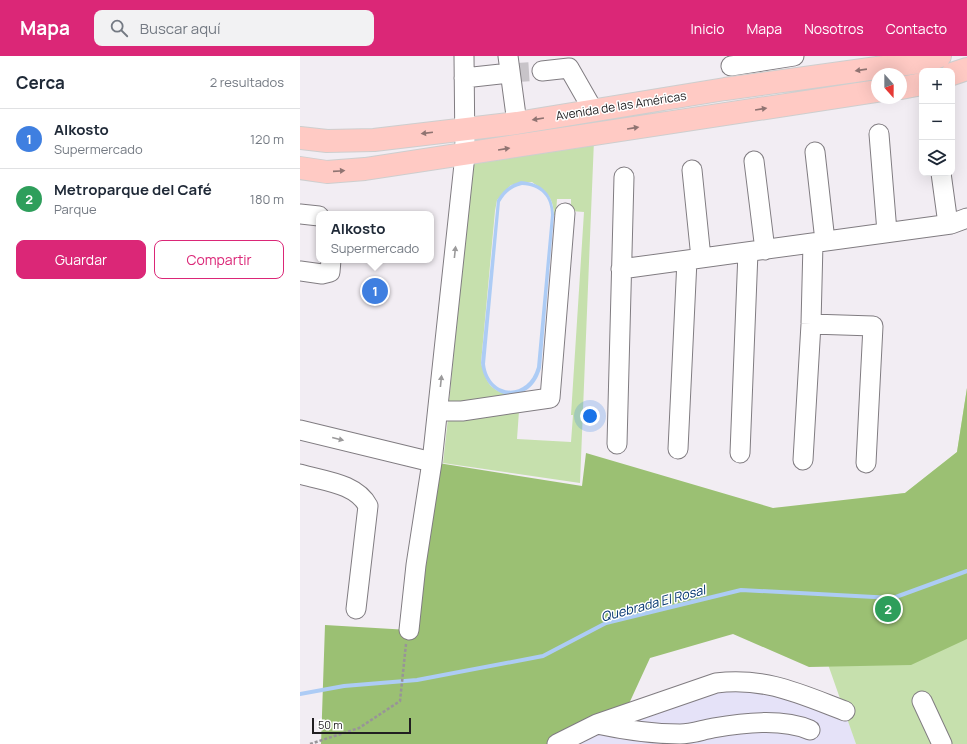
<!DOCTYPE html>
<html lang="es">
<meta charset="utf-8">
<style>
:root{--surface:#fff;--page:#f2f2f3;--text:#1f2937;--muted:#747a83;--line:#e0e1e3;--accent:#db2777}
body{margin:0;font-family:Manrope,sans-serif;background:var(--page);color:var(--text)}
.controls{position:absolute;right:12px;top:12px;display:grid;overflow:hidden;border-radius:8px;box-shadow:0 4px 16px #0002}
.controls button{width:36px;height:36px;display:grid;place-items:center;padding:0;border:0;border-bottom:1px solid var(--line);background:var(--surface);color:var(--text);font:20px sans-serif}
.compass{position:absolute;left:571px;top:12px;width:36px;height:36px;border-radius:50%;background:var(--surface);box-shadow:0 4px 16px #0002;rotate:159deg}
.scale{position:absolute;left:12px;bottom:10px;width:99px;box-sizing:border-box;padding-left:4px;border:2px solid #211f21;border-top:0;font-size:11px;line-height:14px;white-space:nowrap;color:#211f21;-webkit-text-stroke:3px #fff;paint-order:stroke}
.you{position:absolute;left:290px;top:360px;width:14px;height:14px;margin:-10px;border:3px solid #fff;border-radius:50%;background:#1a73e8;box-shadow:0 0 0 6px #1a73e833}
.badge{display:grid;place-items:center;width:26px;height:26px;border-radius:50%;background:var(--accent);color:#fff;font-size:13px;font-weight:700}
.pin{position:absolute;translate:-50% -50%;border:2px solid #fff;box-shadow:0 1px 4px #0006}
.popup{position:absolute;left:16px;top:155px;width:118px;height:52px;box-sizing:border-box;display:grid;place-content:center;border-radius:8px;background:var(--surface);filter:drop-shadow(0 1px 3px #0005);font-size:13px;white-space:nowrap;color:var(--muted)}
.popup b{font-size:15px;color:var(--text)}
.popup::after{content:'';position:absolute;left:50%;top:100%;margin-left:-8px;border:8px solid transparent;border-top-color:var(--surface)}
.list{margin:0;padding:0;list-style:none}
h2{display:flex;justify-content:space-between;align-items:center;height:52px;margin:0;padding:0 16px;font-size:17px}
h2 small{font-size:13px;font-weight:400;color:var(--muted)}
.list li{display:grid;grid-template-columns:26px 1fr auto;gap:12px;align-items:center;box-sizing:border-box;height:60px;padding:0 16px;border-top:1px solid var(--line)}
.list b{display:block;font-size:15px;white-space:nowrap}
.list p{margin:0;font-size:13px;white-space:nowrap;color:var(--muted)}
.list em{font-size:13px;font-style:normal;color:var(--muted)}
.actions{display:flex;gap:8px;padding:12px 16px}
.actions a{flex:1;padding:9px 0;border:1px solid var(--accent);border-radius:8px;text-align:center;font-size:14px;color:var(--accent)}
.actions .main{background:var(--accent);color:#fff}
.icon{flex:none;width:22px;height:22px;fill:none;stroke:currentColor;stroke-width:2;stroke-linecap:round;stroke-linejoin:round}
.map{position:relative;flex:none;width:667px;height:688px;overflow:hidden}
header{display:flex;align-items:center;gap:24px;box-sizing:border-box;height:56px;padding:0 20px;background:var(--accent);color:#fff}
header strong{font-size:19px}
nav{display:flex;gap:22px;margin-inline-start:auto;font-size:14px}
.search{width:280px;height:36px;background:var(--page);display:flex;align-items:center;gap:10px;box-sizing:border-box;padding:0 14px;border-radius:8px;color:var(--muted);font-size:15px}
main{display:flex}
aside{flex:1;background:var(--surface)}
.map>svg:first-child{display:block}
.education{fill:#e5e2f8}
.green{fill:#c6e0ad}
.forest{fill:#9bc073}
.water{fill:#adccf5;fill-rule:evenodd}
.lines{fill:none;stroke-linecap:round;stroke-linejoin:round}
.stream{stroke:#adccf5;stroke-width:4}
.minor-tunnel{stroke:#c8c4c9;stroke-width:19;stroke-dasharray:19 10;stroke-linecap:butt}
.minor-casing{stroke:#807c81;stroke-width:21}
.major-casing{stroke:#cecece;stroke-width:24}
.path{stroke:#989498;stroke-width:2.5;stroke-dasharray:3 2;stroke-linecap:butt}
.minor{stroke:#fff;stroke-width:19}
.major{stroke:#ffcac4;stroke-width:22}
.oneway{fill:#907472}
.oneway2{fill:#9b9a9b}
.labels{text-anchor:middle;stroke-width:3;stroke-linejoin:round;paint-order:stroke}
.street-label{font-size:12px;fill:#211f21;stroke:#fff}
.water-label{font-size:13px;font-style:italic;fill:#00346e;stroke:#fff}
</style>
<header>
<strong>Mapa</strong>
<div class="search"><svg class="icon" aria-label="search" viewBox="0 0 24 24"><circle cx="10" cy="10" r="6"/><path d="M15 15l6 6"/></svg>Buscar aquí</div>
<nav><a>Inicio</a><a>Mapa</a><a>Nosotros</a><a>Contacto</a></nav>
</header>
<main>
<aside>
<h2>Cerca<small>2 resultados</small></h2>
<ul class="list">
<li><span class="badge" style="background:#3f7fe0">1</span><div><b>Alkosto</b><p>Supermercado</p></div><em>120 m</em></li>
<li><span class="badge" style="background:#2e9e5b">2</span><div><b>Metroparque del Café</b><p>Parque</p></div><em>180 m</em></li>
</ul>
<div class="actions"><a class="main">Guardar</a><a>Compartir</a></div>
</aside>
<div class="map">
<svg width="667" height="688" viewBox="0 0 667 688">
<rect width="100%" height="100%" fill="#f2edf3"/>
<!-- education -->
<path class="education" d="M416,627L545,655L556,688H257Z"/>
<!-- green -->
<path class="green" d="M294,84L280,427L143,407L148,362L219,355L217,383L271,386L273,359H271L284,156L271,155V143H257L256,159H254C253,140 247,137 232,126L211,129L197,144L195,155L181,307C187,326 188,333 209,339L162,349L149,346L173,103Z
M667,332V688H556L473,452L501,451L605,437L657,396Z"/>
<!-- forest -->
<path class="forest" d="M667,332V583L611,609L509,611L433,578L350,602L327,652L259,688H21L25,569L109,574L132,406L282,430L286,397L473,452L605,437L657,396Z"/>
<!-- water -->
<path class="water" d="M221,125C243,127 253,138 254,159L241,312C231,350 186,347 181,307L197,144C203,134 209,129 221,125ZM222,129C241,130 251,141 251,159L237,311C228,344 189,342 185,308L200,146C206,136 211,132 222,129Z"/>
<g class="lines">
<!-- stream -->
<path class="stream" d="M0,638L44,630L117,624L243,600L306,567L441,534L593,542L667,515"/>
<!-- minor-tunnel -->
<path class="minor-tunnel" d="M210,17L242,15"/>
<!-- minor casing -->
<g class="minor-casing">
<path id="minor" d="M208,0L217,67
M431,10L494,0
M242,15L269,12L293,54
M164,22L210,17
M579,78L587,176
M515,96L525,185
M454,105L465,194
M392,114L401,202
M641,117L648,168
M0,158L19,160
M321,213L651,168L667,162
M0,215L22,218L30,216L31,204
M511,268L573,270L566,407
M138,355H162L250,342L265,157
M0,374L132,406
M317,388L324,121
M378,393L387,204
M440,397L448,196
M503,404L511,268L513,187
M0,418C23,425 56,427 68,450L56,553
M109,574L116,509L132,406L165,99L164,0
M622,645L642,688
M297,668C325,674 351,678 380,678C391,678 402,674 413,672C443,667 481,662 510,674
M257,688L297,668L416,627C466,621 500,638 545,655"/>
</g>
<!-- major casing -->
<g class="major-casing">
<path id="major" d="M652,18L667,13
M601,32L622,28
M0,82L27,85L74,84L217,67L425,33L627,5L640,0
M0,112L27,116L65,113L577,35"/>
</g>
<!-- path -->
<path class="path" d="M10,688L59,672L100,645L106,588"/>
<!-- minor -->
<use href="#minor" class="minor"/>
<!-- major -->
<use href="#major" class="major"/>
</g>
<!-- one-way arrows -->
<defs><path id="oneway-solid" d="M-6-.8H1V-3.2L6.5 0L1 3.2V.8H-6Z"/></defs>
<g class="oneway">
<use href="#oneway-solid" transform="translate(561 14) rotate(172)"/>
<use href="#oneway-solid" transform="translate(461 53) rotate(-9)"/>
<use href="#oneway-solid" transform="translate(238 63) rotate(171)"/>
<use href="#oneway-solid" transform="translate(333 72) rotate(-9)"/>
<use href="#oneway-solid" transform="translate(127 77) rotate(173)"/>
<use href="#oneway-solid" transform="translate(204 93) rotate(-9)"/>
<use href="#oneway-solid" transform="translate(39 115) rotate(-4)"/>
</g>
<g class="oneway2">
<use href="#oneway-solid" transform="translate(155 196) rotate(-84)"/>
<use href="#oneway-solid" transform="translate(141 325) rotate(-84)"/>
<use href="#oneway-solid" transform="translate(38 383) rotate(14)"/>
</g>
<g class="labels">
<!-- street labels -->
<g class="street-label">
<text transform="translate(321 50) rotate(-9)" y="4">Avenida de las Américas</text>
</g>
<!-- water labels -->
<g class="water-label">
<text transform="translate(353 547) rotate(-15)" y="5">Quebrada El Rosal</text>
</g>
</g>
</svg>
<div class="controls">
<button>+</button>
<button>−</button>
<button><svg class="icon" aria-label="layers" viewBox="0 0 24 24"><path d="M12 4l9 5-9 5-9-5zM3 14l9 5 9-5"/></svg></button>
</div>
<svg class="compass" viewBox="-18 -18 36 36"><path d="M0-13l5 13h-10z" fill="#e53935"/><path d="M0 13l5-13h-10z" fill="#747a83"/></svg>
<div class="scale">50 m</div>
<div class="you"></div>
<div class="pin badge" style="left:75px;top:235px;background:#3f7fe0">1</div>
<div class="popup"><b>Alkosto</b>Supermercado</div>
<div class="pin badge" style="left:588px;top:553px;background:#2e9e5b">2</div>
</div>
</main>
